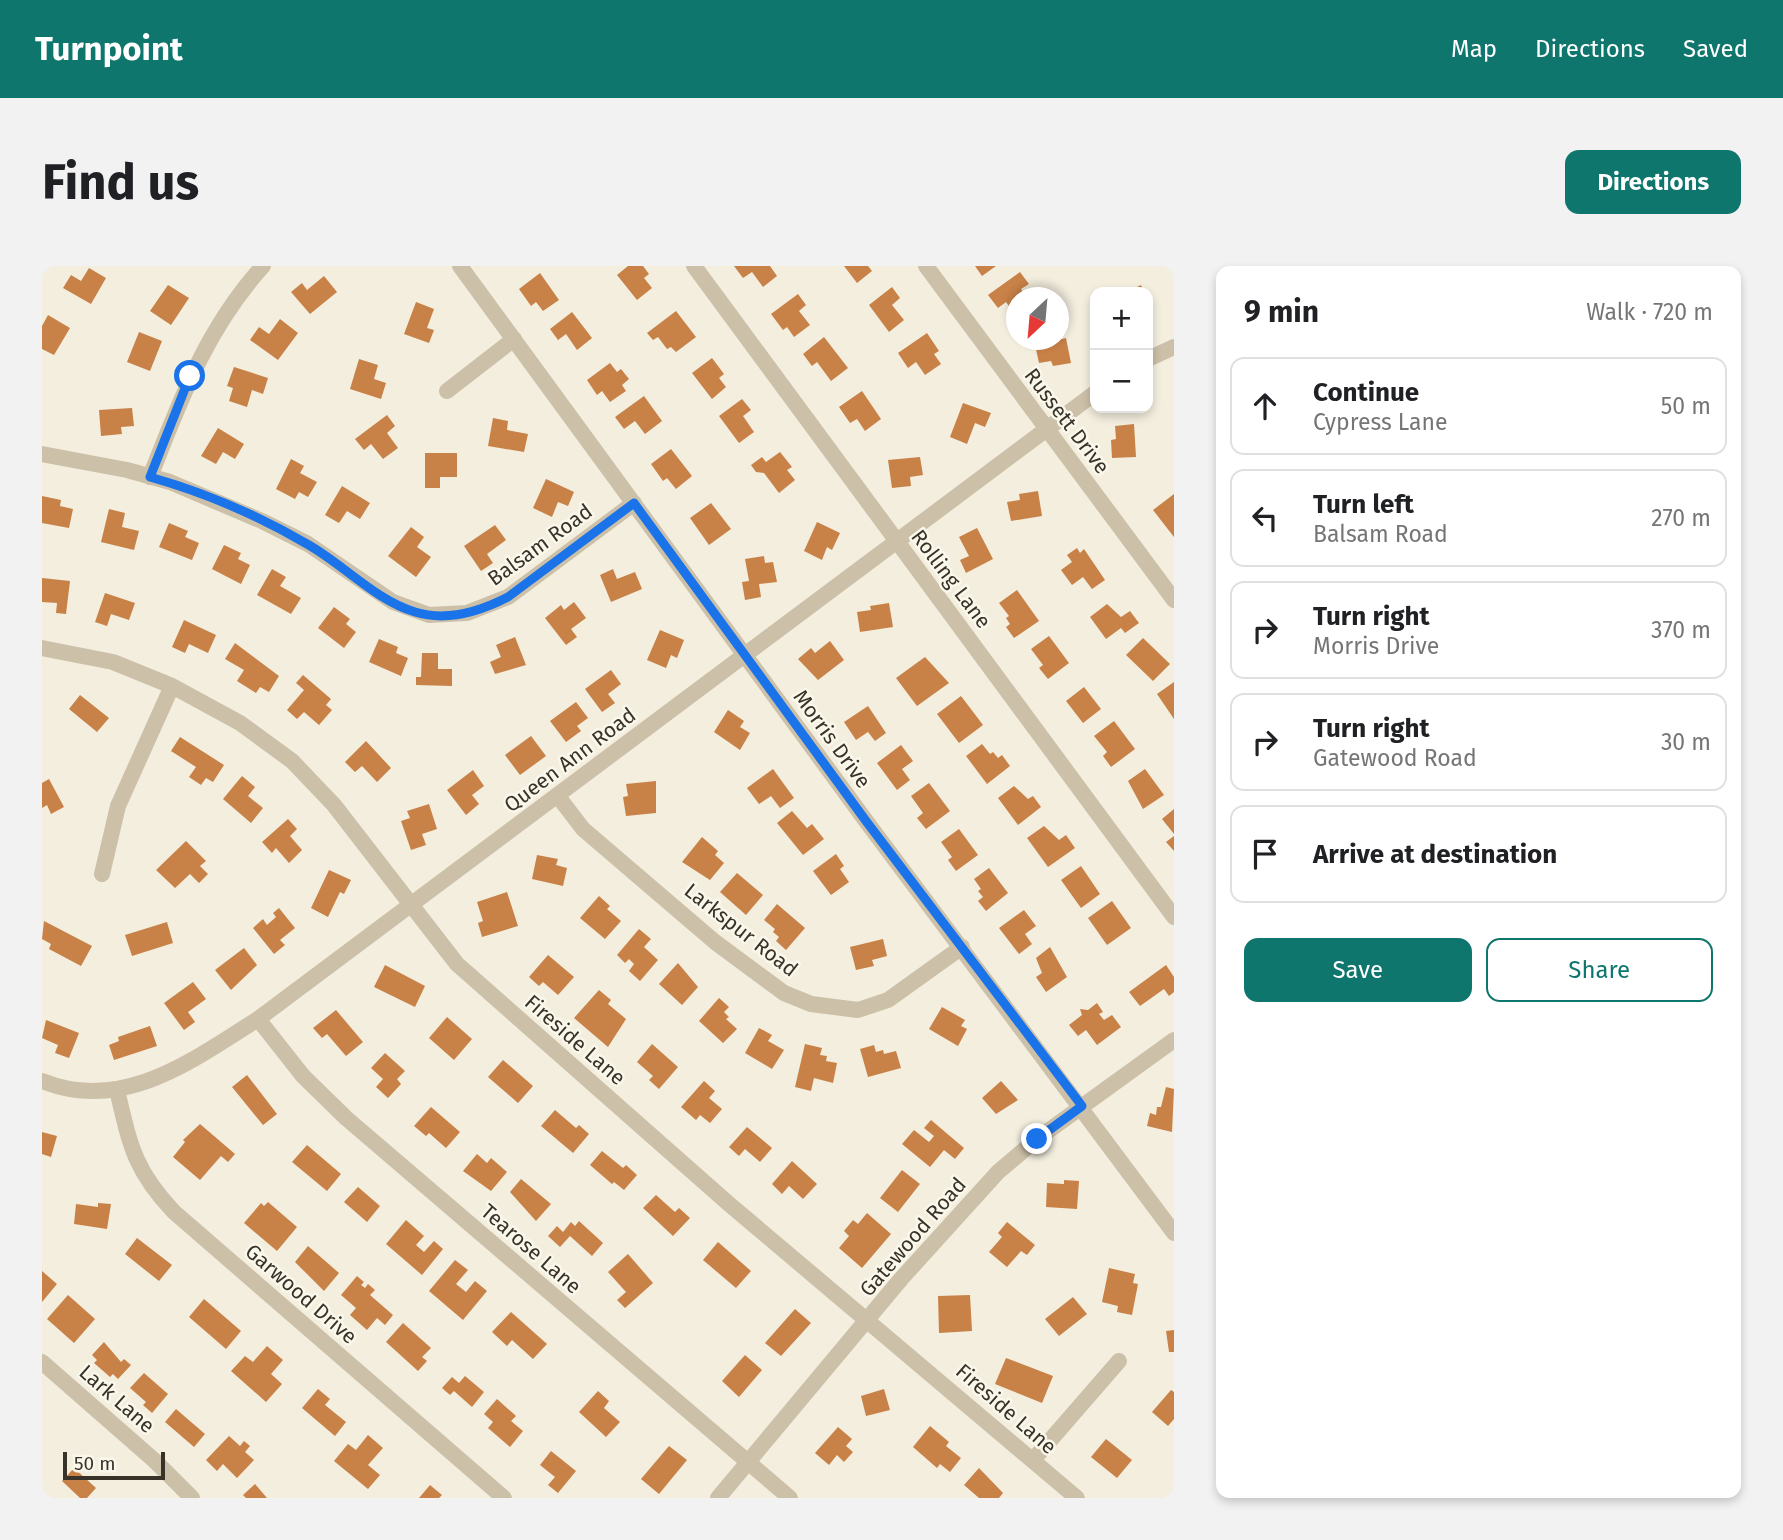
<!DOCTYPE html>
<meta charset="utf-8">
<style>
:root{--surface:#fff;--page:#f2f2f2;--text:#202124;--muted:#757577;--line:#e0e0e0;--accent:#0f766e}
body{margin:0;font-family:"Fira Sans",sans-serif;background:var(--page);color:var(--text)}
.controls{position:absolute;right:21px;top:21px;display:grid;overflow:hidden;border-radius:14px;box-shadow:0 4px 10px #0003}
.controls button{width:63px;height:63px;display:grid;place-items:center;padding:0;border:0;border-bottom:2px solid var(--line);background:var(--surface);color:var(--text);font:35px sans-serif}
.compass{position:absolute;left:964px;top:21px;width:63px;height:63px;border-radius:50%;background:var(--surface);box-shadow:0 4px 10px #0003;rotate:206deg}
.scale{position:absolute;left:21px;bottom:18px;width:102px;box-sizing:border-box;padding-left:7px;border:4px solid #393229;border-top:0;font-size:19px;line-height:24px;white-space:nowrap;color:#393229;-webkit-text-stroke:5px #faf7eb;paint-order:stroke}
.stop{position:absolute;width:21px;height:21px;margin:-16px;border:5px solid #1a73e8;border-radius:50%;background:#fff}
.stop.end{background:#1a73e8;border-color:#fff;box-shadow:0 2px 7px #0008}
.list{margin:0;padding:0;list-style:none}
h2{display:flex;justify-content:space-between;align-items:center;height:91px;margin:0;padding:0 28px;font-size:30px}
h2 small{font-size:23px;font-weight:400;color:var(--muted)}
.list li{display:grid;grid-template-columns:46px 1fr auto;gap:21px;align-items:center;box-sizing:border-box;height:98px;margin:0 14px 14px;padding:0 14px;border:2px solid var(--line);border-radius:14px}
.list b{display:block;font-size:26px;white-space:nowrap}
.list p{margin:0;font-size:23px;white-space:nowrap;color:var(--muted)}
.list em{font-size:23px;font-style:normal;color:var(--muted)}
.actions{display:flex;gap:14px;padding:21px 28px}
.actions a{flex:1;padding:16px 0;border:2px solid var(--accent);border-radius:14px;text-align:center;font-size:24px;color:var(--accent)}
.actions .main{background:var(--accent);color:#fff}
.icon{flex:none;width:38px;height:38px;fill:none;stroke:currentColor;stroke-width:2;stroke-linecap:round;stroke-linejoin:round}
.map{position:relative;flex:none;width:1132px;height:1232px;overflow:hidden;border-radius:14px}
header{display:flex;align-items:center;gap:42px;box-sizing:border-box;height:98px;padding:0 35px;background:var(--accent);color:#fff}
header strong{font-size:33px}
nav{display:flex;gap:38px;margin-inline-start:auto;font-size:24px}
.intro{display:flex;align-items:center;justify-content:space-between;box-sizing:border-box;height:168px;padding:0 42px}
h1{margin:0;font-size:49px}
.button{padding:18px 32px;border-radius:14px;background:var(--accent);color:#fff;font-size:24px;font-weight:700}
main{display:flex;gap:42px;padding:0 42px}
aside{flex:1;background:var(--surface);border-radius:14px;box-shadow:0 4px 10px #0003}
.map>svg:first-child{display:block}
.building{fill:#c88147}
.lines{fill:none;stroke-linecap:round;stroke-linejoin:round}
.minor{stroke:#ccc0a9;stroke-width:16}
.route{stroke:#1a73e8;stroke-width:9}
.labels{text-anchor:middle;stroke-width:5;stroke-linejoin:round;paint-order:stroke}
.street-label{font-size:21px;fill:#393229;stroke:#faf7eb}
</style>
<header>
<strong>Turnpoint</strong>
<nav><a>Map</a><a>Directions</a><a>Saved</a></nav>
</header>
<div class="intro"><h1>Find us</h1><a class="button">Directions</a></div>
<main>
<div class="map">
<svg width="1132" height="1232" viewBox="0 0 1132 1232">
<rect width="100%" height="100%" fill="#f3eede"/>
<!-- building -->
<path class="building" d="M586,0H601L607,8L602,12L610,22L595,34L575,9Z
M692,0H728L735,10L721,21L710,6L701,12Z
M802,0H826L830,5L815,17Z
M933,0H954L940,10Z
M47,2L64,12L49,38L21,22L29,9L39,15Z
M978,6L987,18L979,23L985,32H974V50L964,36L956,42L946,29Z
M498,7L517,34L501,45L494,36L489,40L477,23Z
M282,10L295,26L268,48L249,26L260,17L265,24Z
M126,19L147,32L129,59L108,45Z
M1099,19L1102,26H1085Z
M850,21L858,32L850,39L862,54L847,66L827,39Z
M756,28L764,39L757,45L768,59L752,71L745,61L741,64L729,48Z
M374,36L392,43L385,62L392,64L387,77L362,68Z
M634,45L654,71L634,86L629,81L625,83L616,71L611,74L605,67Z
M530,46L550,72L535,84L524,68L516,74L508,63Z
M6,49L28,62L12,89L0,83V60Z
M238,53L256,67L236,94L208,74L217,61L227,68Z
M97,66L120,75L108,105L85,96Z
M885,67L897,85L892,88L899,98L883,109L874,96L866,102L856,87Z
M782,71L806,102L789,115L775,96L770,100L761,88Z
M1024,72L1029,97L1011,100L1009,95L997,97L993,79Z
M670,92L682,108L677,112L684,121L670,133L650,107Z
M317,93L336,99L332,113L344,117L339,133L308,123Z
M568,97L575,106L579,103L587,113L580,119L584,125L568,136L560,125L555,129L545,114Z
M192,101L226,112L221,128L210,124L205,141L187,135L191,122L185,120Z
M820,125L839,153L823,165L815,153L808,157L797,141Z
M602,130L620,155L603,168L593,155L582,163L573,151Z
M700,133L709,144L701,150L712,166L697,177L677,150Z
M921,137L949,147L943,161L933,157L925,178L908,171Z
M90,142L92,160L79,161L80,168L59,170L57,144Z
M345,149L353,160L345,167L356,182L341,193L329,178L322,184L313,173Z
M451,152L466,155L465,164L486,168L482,186L446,180Z
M1092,158L1094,191L1070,192L1069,174L1074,173L1073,160Z
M176,162L202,178L193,193L181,186L174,198L159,190Z
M629,183L650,210L634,223L625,212L621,215L609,198Z
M738,186L750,201L745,204L753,214L737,227L722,207L714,206L709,199L720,191L724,196Z
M383,187H415V211H398V222H383Z
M878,191L881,209L868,211L869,220L850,222L846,194Z
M249,193L262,200L258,207L275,216L266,231L257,226L253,233L234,223Z
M504,213L532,226L526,240L516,236L510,251L491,242Z
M300,220L328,237L318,253L305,245L297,257L283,249Z
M996,225L1000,250L969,255L965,236L978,234L977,228Z
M1132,228V271L1111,244Z
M0,230L19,234L18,240L31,243L27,262L0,257Z
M669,237L689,263L667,279L648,252Z
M67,243L83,247L80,261L97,265L92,284L59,276Z
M775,256L798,267L790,284L785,281L780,294L762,285Z
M127,257L146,265L143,271L157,277L150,294L117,281Z
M453,259L464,274L445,288L451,297L439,305L422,280Z
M369,261L382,271L375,281L389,291L374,311L346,290Z
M935,262L951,293L924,307L918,294L927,290L917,271Z
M182,279L199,287L196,293L208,299L199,318L170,303Z
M1035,282L1038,287L1042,283L1063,314L1050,323L1041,311L1030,319L1019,304L1030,296L1025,289Z
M722,290L723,297L731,296L735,316L717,318L719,331L703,334L700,316L707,315L703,293Z
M230,303L244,311L238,320L259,332L249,348L215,329Z
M571,303L575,313L593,306L600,323L569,336L558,309Z
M0,312L28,315L24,348L14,347L15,337L0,336Z
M975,324L997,355L972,372L964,361L968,358L964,352L967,350L957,337Z
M63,327L93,337L87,354L69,348L65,360L53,356Z
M532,336L544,352L529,363L535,371L524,379L503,352L519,339L522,344Z
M847,337L851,361L818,366L815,346L829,344L828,340Z
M1065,338L1079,351L1088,345L1097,357L1083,367L1079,362L1064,373L1048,351Z
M292,341L308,353L304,358L314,366L302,382L276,362Z
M142,354L174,369L166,387L147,378L143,387L130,381Z
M618,364L642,374L635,392L629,389L624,402L605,394Z
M1007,370L1027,397L1006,413L997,402L1001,399L989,383Z
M473,371L484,399L453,408L448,396L459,391L454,379Z
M1101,372L1128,398L1111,415L1084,389Z
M337,373L356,381L354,387L366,392L359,410L327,396Z
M788,375L802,394L776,414L756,393L769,382L773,387Z
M193,377L237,410L227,426L218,421L214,427L195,415L202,404L183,393Z
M380,387H396V403H410V420L374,419V411H379Z
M883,391L907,417L875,440L854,412Z
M569,404L579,418L566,428L573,437L560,446L543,423Z
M261,409L289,433L284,439L290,444L277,459L262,446L255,453L245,444L262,424L254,417Z
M1132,416V453L1115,428Z
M1042,421L1059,443L1041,457L1024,435Z
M38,429L67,452L55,466L27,443Z
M919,430L941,459L917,477L895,448Z
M534,436L546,452L535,460L539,465L524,476L508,455Z
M826,440L844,467L833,475L826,466L814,474L802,456Z
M686,444L702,455L698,461L708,467L698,484L672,466Z
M1072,455L1093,483L1069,501L1061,490L1065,486L1052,470Z
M489,470L504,490L478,509L463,489Z
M138,471L182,499L171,516L164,512L159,519L147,511L154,501L129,485Z
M324,475L349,502L335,516L320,500L313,506L303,496Z
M940,478L948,488L951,486L956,492L960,489L968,500L945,518L924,490Z
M859,479L871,495L860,503L868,514L855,524L835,497Z
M731,503L752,532L738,542L729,530L717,538L705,522Z
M1103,503L1122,529L1101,543L1086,515Z
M431,504L442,520L430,529L437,538L424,549L405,524Z
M200,510L213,521L206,530L221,542L209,557L181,533Z
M7,513L22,541L9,548L5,539L0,542V517Z
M614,515V547L584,550L581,531L586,530L584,518Z
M887,517L908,545L884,563L875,552L881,547L869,530Z
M972,520L986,533L991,530L999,541L976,559L956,532Z
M387,538L395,563L380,568L384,579L369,584L359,555L368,552L365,545Z
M1132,543V568L1120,553Z
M750,545L765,562L770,558L782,573L761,589L735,557Z
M246,553L255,563L248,570L260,584L247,597L234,582L230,587L220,576Z
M1002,560L1017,574L1024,569L1033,582L1006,601L985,572Z
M917,563L936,589L914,605L906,594L910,591L899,576Z
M1132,570V585L1124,576Z
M660,571L676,585L673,589L682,597L668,614L640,596Z
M144,575L164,595L158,600L166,608L157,617L148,608L133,622L114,604Z
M794,588L802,600L798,603L807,616L789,629L771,605Z
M495,589L516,593L514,599L525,602L521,620L490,613Z
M1039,600L1058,628L1039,642L1019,614Z
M947,602L966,627L944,645L936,635L941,631L936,625L939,623L932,613Z
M287,604L309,614L302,628L298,626L286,651L269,642Z
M695,607L721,629L704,649L678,626Z
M465,626L476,660L440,671L436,657L441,655L435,636Z
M557,630L568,640L565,643L579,655L563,673L538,652Z
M1070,635L1089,662L1065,679L1046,652Z
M735,638L763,662L744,684L734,675L737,671L731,666L733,663L722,654Z
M237,642L253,662L238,674L243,679L232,688L211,662L221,653L225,659L234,651L231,647Z
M982,644L994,660L983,668L990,678L977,688L957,662Z
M2,655L50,680L39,700L7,683L9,678L0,673Z
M125,656L131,677L90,690L83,669Z
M597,663L609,673L602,681L616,694L598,715L587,705L592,698L587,693L583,697L575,689Z
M841,673L845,690L830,694L832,700L814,704L808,681Z
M1008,681L1025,711L1004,726L994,711L1000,707L994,692Z
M202,682L215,699L189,724L173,704Z
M506,689L532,711L516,729L501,716L497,720L487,711Z
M636,697L656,721L640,739L617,718Z
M343,699L383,720L373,741L332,721Z
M1124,699L1132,711V726L1127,730L1122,723L1098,740L1087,726Z
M151,716L164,733L146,746L153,756L142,764L122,737Z
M557,724L569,734L566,738L584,753L566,781L532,752Z
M677,732L687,741L682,746L687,751L684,753L695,763L681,777L657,755Z
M1055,737L1061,746L1057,748L1062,754L1070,749L1079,761L1055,779L1044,764L1036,770L1027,759L1040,749L1038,743L1046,744Z
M900,741L923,754L919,760L925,763L916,780L887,763Z
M294,744L321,776L304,790L285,768L280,772L271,762Z
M405,751L430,773L412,794L387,772Z
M4,754L37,767L27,792L13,787L16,779L0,772Z
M108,760L115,780L72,794L67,779L77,775L76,771Z
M717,762L730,769L726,775L742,784L730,803L703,787Z
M610,778L636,801L617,823L607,814L611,810L595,796Z
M763,778L780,782L778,789L785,790L784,795L795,797L791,817L772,812L769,825L753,821Z
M832,779L834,786L841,784L842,788L854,785L859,802L826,811L818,783Z
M343,787L363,805L355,813L359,818L346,832L334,821L341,813L329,802Z
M461,794L491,820L476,837L446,811Z
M205,809L235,848L221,859L190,821Z
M662,815L673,825L667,832L680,843L668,857L658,849L654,854L639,841Z
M959,815L976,834L954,848L940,832Z
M1124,821L1132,823L1130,866L1105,860L1108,847L1114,849L1115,841H1119Z
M389,841L418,866L404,882L387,867L384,870L372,860Z
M513,844L534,862L537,859L547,868L531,887L499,860Z
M889,854L922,882L913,893L902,884L888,901L860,878L872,864L887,876L892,870L882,862Z
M158,858L193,888L186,896L179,890L158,914L131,891L143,876L141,874Z
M705,861L730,882L718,896L703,883L697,890L687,881Z
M0,866L15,870L9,891L0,888Z
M265,879L299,908L285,925L250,896Z
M560,885L581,902L584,899L595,909L582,924L572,916L570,918L548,899Z
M435,888L445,897L449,892L465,906L449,925L421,905Z
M750,895L775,918L761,933L747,920L740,928L730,918Z
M860,904L878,918L856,946L838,932Z
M479,913L509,938L494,955L468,926Z
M1022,914L1037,915L1035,943L1004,941L1005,917L1022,918Z
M316,921L338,940L325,956L302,936Z
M614,929L633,946L637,942L648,952L631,970L601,942Z
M226,936L255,961L235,985L202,957L219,937L222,940Z
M56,937L69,938L65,963L32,958L34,938L56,941Z
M825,947L849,968L820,1002L797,982L807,970L802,965L811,954L816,958Z
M364,954L382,970L374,979L382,986L392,975L401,983L380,1009L344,978Z
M537,955L561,977L550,990L528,970L518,981L506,970L515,960L521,966L529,956L533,960Z
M965,956L993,979L985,989L979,985L965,1001L947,986L960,971L956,967Z
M95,972L130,999L117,1015L83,988Z
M676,976L709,1005L694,1022L661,994Z
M266,980L297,1007L282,1025L253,996Z
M586,988L611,1017L583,1042L575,1034L584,1026L566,1006Z
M413,994L426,1004L414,1018L424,1026L433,1015L445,1025L421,1054L387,1025Z
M1067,1002L1093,1008L1091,1017L1096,1018L1090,1049L1075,1046L1076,1040L1060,1036Z
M0,1005L15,1018L0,1036Z
M315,1010L322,1016L319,1019L323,1022L326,1018L333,1024L328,1029L351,1049L343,1059L335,1052L325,1064L308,1049L314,1042L299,1029Z
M26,1029L53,1053L32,1077L5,1053Z
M928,1029L930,1065L897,1067L896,1030Z
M1031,1031L1045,1048L1017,1070L1003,1053Z
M162,1033L199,1065L184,1083L147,1051Z
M753,1043L769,1057L739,1090L723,1077Z
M469,1046L505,1078L491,1093L470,1074L465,1080L450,1066Z
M361,1057L389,1082L380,1091L385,1095L376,1105L344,1076Z
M1132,1064V1086H1127L1124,1065Z
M62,1076L79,1096L82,1093L89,1099L76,1113L71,1108L68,1111L52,1097L55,1094L50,1089Z
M225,1080L241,1094L229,1108L240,1118L224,1136L189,1105L203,1090L211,1096Z
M703,1089L720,1104L697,1131L680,1115Z
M964,1092L1011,1110L1000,1137L953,1118Z
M102,1107L126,1128L110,1147L101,1139L104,1136L88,1122Z
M423,1110L442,1126L430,1141L412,1125L408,1129L400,1122L410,1111L417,1117Z
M276,1123L288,1133L283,1139L304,1156L293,1170L260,1142Z
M842,1123L848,1144L824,1150L819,1130Z
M1129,1124L1132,1126V1153L1126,1160L1110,1146Z
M556,1125L567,1135L562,1142L578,1156L564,1171L537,1146Z
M455,1133L474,1150L469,1155L481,1165L468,1181L446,1162L451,1156L442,1148Z
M134,1143L163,1168L152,1181L123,1156Z
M888,1160L907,1176L904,1180L919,1192L908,1206L898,1198L895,1202L871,1181Z
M796,1161L810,1173L804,1180L811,1186L802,1196L795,1189L787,1199L773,1187Z
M326,1169L341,1182L326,1199L338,1209L326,1223L292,1195L306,1178L314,1184Z
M187,1170L198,1180L202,1175L208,1180L203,1186L212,1194L195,1212L181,1198L175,1205L164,1194Z
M1064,1173L1090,1194L1075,1212L1049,1191Z
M627,1180L645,1194L617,1228L599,1213Z
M509,1185L534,1205L516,1227L506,1219L513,1211L498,1199Z
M32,1202L54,1222L45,1232H38L20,1215Z
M937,1202L961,1227L957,1232H937L922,1219Z
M213,1218L225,1232H204L201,1229Z
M388,1219L400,1229L397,1232H377Z"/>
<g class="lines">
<!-- minor -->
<path class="minor" d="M418,0L824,555L1132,967
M652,0L1132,651
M884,0L1132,334
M1106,93L1132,81
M405,125L472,73
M0,188L85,204L128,216L220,255L266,278L351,336L387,349L425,347L466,331L592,237
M108,211C139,133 164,63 221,0
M0,382L71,396L130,420L198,457L250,495L292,539L415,698L687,938L1035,1232
M515,529L541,563L673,676L742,727L769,738L816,744L846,734L920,681
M60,608L76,540L130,420
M216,753L261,810L304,852L748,1232
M0,815C80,848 151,794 216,753L1053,127
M75,824C88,879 92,904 132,946L462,1232
M0,1096L113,1195L150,1232
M991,1194L1077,1095
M676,1232L859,1013L956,906L995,873L1132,774"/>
</g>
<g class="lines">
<!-- route -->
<path class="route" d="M148,110L108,211C161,226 217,250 265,278C301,298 333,334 373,346C405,356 437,346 466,331L592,237L824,555L1040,840L995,873"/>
</g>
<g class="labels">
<!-- street labels -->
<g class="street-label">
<text transform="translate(1025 155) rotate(53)" y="7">Russett Drive</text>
<text transform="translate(498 279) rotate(-36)" y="7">Balsam Road</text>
<text transform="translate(909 313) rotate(53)" y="7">Rolling Lane</text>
<text transform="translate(790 473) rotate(54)" y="7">Morris Drive</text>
<text transform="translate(528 494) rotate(-37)" y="7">Queen Ann Road</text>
<text transform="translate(699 664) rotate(38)" y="7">Larkspur Road</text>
<text transform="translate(533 774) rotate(41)" y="7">Fireside Lane</text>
<text transform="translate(871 971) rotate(-49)" y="7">Gatewood Road</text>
<text transform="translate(489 983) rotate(41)" y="7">Tearose Lane</text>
<text transform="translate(259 1028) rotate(41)" y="7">Garwood Drive</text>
<text transform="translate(75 1133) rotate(41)" y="7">Lark Lane</text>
<text transform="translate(964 1143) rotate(41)" y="7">Fireside Lane</text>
</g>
</g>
</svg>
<div class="controls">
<button>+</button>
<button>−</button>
</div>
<svg class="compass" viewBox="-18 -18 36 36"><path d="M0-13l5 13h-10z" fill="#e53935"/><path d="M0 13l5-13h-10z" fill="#757577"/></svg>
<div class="scale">50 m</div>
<div class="stop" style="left:148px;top:110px"></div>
<div class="stop end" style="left:995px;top:873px"></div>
</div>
<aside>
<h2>9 min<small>Walk · 720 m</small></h2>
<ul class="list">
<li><svg class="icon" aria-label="ahead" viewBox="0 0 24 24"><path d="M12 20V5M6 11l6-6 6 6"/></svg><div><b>Continue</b><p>Cypress Lane</p></div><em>50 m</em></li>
<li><svg class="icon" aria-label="left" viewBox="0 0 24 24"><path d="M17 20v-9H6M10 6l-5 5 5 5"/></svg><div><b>Turn left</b><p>Balsam Road</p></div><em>270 m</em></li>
<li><svg class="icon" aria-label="right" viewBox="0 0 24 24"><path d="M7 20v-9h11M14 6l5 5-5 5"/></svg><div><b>Turn right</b><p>Morris Drive</p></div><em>370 m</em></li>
<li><svg class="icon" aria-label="right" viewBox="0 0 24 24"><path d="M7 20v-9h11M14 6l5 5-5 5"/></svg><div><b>Turn right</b><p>Gatewood Road</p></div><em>30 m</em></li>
<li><svg class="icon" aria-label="arrive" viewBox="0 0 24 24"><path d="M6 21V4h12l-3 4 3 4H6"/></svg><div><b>Arrive at destination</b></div></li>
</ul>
<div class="actions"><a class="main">Save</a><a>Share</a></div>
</aside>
</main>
